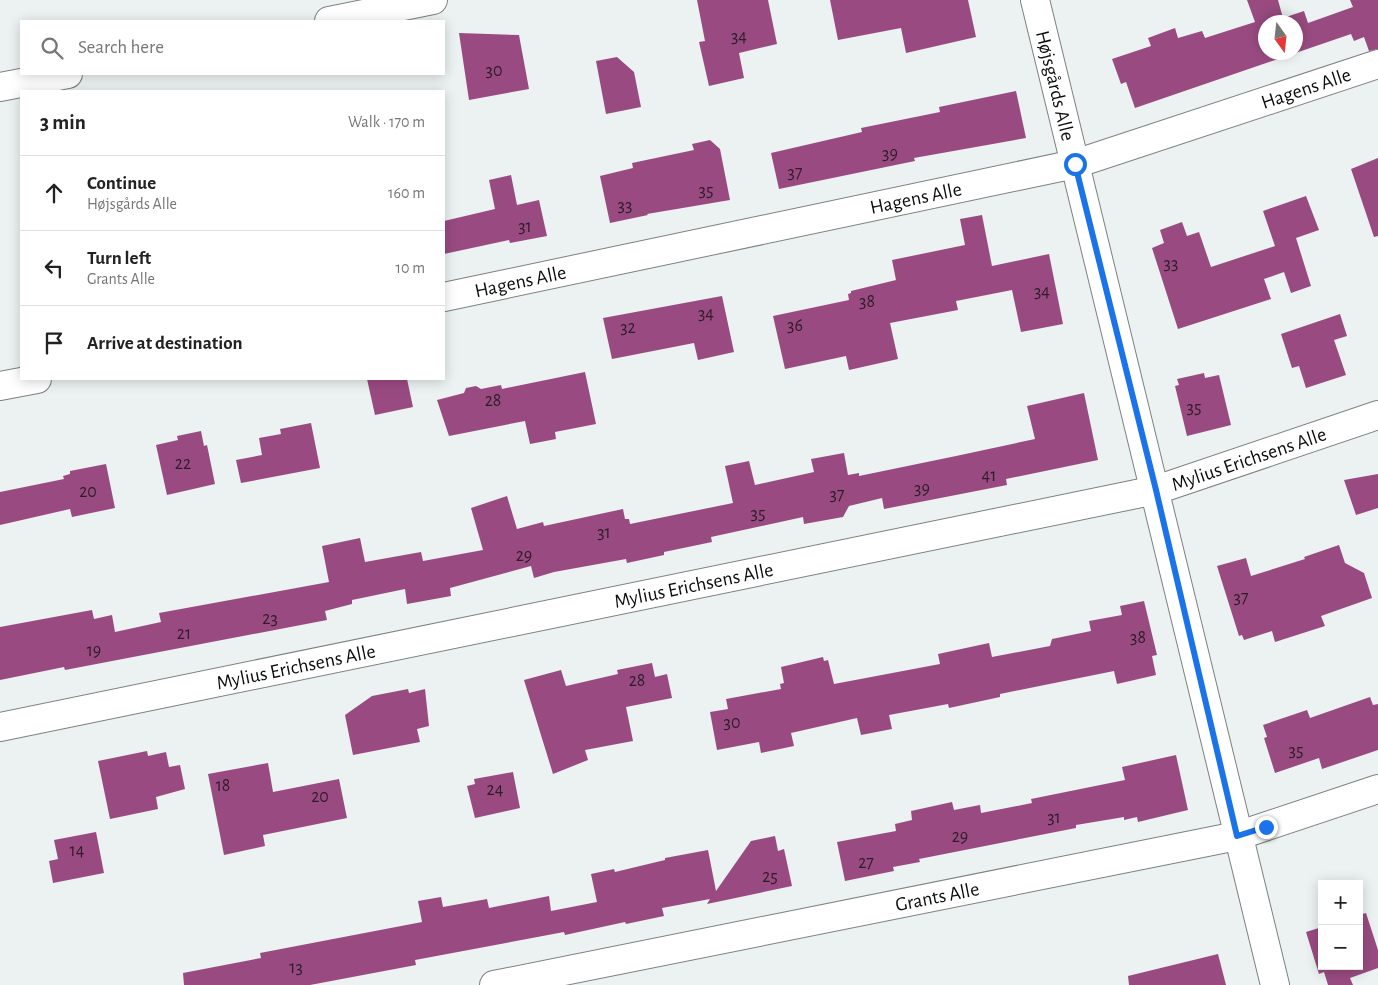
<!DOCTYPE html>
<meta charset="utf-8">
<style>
:root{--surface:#fff;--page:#f2f2f2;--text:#222;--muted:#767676;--line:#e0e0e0}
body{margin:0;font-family:"Alegreya Sans",sans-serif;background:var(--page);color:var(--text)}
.controls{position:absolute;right:15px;bottom:15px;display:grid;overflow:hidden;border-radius:0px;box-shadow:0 2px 12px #0003}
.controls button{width:45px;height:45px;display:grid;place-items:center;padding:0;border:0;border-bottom:1px solid var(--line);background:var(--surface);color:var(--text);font:25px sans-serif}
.compass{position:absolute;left:1258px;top:15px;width:45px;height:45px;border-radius:50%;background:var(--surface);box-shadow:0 2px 12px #0003;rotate:165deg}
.stop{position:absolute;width:15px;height:15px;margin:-11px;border:4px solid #1a73e8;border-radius:50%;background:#fff}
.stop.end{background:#1a73e8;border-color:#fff;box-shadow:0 1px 5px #0008}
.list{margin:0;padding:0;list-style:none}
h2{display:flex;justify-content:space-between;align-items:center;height:65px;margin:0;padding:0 20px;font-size:21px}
h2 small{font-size:16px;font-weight:400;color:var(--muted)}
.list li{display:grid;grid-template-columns:32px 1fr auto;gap:15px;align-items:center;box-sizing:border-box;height:75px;padding:0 20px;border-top:1px solid var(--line)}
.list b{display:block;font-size:19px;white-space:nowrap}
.list p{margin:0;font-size:16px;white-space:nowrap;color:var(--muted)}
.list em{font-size:16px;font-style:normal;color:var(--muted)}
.icon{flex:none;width:28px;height:28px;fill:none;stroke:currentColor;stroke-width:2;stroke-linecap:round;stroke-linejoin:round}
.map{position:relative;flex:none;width:1378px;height:985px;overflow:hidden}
.search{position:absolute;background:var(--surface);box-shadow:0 2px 12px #0003;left:20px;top:20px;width:425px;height:55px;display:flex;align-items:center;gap:12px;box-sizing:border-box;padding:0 18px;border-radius:0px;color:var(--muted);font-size:19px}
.panel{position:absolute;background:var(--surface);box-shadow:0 2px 12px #0003;left:20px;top:90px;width:425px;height:290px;border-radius:0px}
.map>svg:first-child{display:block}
.building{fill:#994b81;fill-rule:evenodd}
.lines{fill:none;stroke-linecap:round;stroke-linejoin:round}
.street-casing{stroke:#7b8280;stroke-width:30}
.street{stroke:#fff;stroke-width:28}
.route{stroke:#1a73e8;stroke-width:6}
.labels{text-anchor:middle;stroke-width:4.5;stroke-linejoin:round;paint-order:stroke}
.number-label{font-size:18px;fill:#2e1c2a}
.street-label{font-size:20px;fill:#0b0d0d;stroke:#ebf2f1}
</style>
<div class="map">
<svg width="1378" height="985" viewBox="0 0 1378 985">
<rect width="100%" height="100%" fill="#ebf2f1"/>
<!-- building -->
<path class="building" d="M697,0H768L777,44L739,53L744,78L709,86L699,42L705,41Z
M830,0H968L976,37L906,53L901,28L838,40Z
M1247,0H1278L1283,18L1304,11L1308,23L1353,7L1350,0H1378V49L1369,51L1364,37L1354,41L1351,34L1135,108L1126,82L1121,84L1112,59L1151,46L1148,38L1175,28L1178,38L1202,31L1205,38L1255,22ZM1266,22H1296V52H1266Z
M459,33L519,35L529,89L469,100Z
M617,57L634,72L641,107L606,114L596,61Z
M1016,91L1026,138L914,158L915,161L779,189L771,153L862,132L861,128L940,112L939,107Z
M710,140L720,149L730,200L647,214L648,215L610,223L600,176L633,168L632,163L694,150L692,144Z
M1378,158V236L1374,237L1351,169Z
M511,175L517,205L539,200L547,236L510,243L509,240L444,254V221L495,209L489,180Z
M1306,196L1319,230L1296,238L1311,286L1291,293L1284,272L1264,279L1271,299L1178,329L1152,248L1164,243L1160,230L1182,222L1187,236L1199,232L1211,267L1275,246L1263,211Z
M982,215L992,266L1049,254L1063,324L1021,332L1012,290L956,301L958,310L890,323L898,359L849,370L846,356L785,369L773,316L849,300L848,294L851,293V291L896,280L892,260L965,245L960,219Z
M722,296L734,352L698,360L694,343L612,359L603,318Z
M1340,314L1347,336L1334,340L1346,375L1306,388L1299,366L1292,368L1281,334Z
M585,372L596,424L555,432L556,439L530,444L525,421L449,436L437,400L464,393L466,388L476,386L481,389L501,385L502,389Z
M1204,373L1205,378L1219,375L1231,425L1187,436L1175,386L1179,385L1177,379Z
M367,379H407L413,407L375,415Z
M1084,393L1098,460L1006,479L1007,485L884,509L882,498L849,506L843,517L804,524L803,517L711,537L712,542L664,552V555L627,563L626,559L554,572L534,578L531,566L450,588L451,596L407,604L405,589L352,600V604L325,611L327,620L65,670L64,667L0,680V627L92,610L94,619L112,615L115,632L161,622L159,613L329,582L322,546L360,538L365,562L421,552L423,561L483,550L471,508L507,496L517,529L543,522L544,526L623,509L625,519H629L630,524L733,503L725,466L749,461L755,485L814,472L811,459L844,453L848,475L859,473V476L956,456L1035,439L1027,406Z
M311,423L320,468L241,483L236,460L262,455L259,438L281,434L280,429Z
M201,431L204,446L207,445L215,484L167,495L156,445L178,440L177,436Z
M106,464L115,508L72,517L70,509L0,525V492L64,479L63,476L70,474V471Z
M1378,474V508L1356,515L1344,480Z
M1339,545L1345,563L1364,573L1372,598L1321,616L1325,626L1275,642L1272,631L1244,640L1242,635L1239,636L1217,566L1246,558L1251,576L1305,559L1304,557Z
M1144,601L1157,655L1152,656L1156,675L1117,684L1114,671L1000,694V697L949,708L948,704L889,715L892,729L861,735L857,718L791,733L794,746L761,753L759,742L717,750L710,712L728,709L726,699L781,689L780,684L784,683L781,667L823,657L824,661L828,660L834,684L940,664L938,654L989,643L992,657L1050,646L1052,639L1091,631L1089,621L1122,615L1120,606Z
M652,663L655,677L667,674L672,698L626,707L633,741L585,750L588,760L553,774L524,680L561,670L566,686L618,674L617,670Z
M408,689L409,693L425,689L429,726L417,729L420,742L353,755L345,715L372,696Z
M1370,697L1373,705L1378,704V750L1322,769L1319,758L1275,773L1264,738L1267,737L1263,725L1307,710L1310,718Z
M147,751L148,756L166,752L169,767L180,765L185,789L156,797L158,809L110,819L98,761Z
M1176,755L1188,810L1138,822L1137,817L1124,820V817L1076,825V828L919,859L920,862L893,867L894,871L845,881L837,842L896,831L895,824L912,820L911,811L952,802L954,810L980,805L981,813L1032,803L1031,799L1125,780L1122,767Z
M268,763L273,792L339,779L347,818L263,835L265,846L224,855L208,774Z
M513,772L520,808L475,818L467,786L475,784L474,779Z
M96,832L104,873L53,883L49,861L58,859L54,840Z
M775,836L778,851L784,849L792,886L707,904L710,899L662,908L664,916L626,924L625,922L565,935L564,932L415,960L416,965L310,985H184L183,973L261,958L260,953L422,922L418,901L441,897L443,907L487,899L489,908L549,896L551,911L597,902L591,874L614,869L615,872L665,860V858L708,850L716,891L751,841Z
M1366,913L1378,950V968L1350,978L1353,985H1328L1324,972L1319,974L1306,932L1322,927V966H1359V915Z
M1218,954L1226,985H1129L1128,976Z"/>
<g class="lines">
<!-- street casing -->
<g class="street-casing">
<g id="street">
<path id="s1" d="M1035,0L1275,985"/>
<path d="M329,21L433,0"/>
<path d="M0,87L68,74"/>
<path id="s2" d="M444,297L1075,164L1378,64"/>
<path d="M0,386L37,379"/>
<path id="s3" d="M0,727L1156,490L1378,415"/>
<path id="s4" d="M494,985L1237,836L1378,789"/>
</g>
</g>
<!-- street -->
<use href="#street" class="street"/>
</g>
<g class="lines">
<!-- route -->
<path class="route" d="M1075,164L1156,490L1237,836L1266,827"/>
</g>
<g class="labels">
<!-- number labels -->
<g class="number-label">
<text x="739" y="42">34</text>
<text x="494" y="76">30</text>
<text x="890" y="159">39</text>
<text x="795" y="178">37</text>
<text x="706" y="196">35</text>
<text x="625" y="211">33</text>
<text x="525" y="232">31</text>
<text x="1171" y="269">33</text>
<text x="1042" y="297">34</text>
<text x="867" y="307">38</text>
<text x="706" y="319">34</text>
<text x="795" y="331">36</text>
<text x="628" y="333">32</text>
<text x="493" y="406">28</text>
<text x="1194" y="413">35</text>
<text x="183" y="469">22</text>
<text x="989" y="481">41</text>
<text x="922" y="494">39</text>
<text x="88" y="497">20</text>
<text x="837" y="500">37</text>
<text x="758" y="519">35</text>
<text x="604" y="538">31</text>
<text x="524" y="561">29</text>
<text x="1241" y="603">37</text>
<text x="270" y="624">23</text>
<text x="184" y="639">21</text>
<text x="1138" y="643">38</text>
<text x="94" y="656">19</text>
<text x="637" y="686">28</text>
<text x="732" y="728">30</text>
<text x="1296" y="756">35</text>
<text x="223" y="791">18</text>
<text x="495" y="795">24</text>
<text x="320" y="802">20</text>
<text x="1054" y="823">31</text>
<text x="960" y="842">29</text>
<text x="77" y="856">14</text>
<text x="866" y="868">27</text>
<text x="770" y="882">25</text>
<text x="296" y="973">13</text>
</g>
<!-- street labels -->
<g class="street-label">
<text dy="7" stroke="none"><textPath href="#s1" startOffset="88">Højsgårds Alle</textPath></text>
<text dy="7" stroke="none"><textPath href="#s2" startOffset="888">Hagens Alle</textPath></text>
<text dy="7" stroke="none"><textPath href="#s2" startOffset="482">Hagens Alle</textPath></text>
<text dy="7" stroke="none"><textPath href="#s2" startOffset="78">Hagens Alle</textPath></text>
<text dy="7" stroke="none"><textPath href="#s3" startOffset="1278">Mylius Erichsens Alle</textPath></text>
<text dy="7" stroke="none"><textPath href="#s3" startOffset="708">Mylius Erichsens Alle</textPath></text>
<text dy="7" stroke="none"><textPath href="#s3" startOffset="302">Mylius Erichsens Alle</textPath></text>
<text dy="7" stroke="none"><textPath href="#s4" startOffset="452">Grants Alle</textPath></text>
</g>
</g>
</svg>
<div class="controls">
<button>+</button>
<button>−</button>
</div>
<svg class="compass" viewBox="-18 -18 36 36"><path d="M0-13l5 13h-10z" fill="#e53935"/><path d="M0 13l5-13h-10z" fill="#767676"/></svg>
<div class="stop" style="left:1075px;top:164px"></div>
<div class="stop end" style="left:1266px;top:827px"></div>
<div class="search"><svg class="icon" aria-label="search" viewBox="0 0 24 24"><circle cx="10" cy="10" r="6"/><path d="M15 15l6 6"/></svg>Search here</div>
<section class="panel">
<h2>3 min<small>Walk · 170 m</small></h2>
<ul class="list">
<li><svg class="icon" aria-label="ahead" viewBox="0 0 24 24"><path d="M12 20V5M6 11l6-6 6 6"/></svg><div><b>Continue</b><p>Højsgårds Alle</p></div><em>160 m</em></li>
<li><svg class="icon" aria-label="left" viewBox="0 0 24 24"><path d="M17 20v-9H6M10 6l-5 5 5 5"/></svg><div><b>Turn left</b><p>Grants Alle</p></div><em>10 m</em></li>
<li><svg class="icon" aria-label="arrive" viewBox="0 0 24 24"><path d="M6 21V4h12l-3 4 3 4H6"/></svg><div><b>Arrive at destination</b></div></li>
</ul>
</section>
</div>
